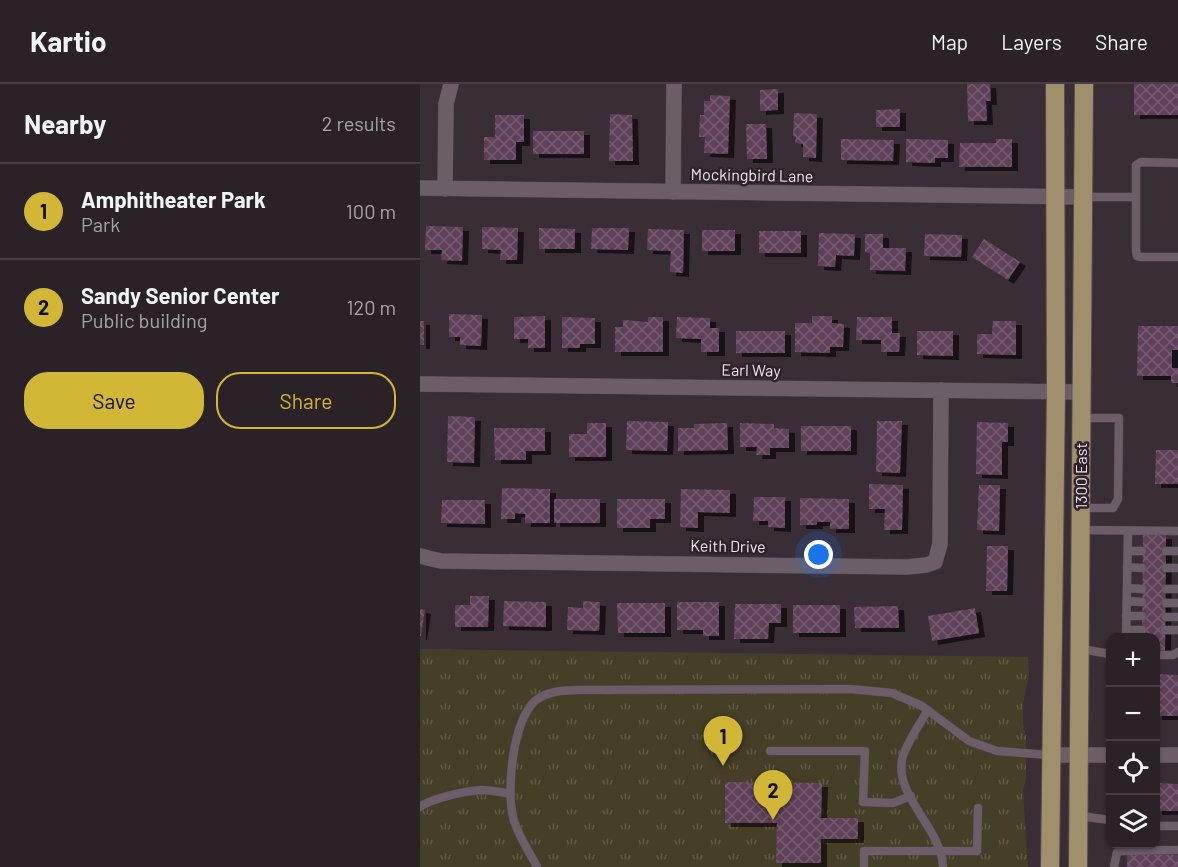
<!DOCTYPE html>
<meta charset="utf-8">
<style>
:root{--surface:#2b2228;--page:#332a30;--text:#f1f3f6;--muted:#a6a4a8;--line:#473f45;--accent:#d2b635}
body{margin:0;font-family:Barlow,sans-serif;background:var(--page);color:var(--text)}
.controls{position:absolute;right:18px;bottom:18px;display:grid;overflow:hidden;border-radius:12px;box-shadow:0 2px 4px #0004}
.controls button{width:54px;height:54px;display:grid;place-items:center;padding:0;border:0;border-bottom:2px solid var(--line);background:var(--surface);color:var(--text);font:30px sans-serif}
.you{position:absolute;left:399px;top:471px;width:21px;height:21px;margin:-15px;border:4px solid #fff;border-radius:50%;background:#1a73e8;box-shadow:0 0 0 9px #1a73e833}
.badge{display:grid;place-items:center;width:39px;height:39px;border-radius:50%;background:var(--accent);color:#111;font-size:20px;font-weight:700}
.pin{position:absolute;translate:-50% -50px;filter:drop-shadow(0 2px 3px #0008)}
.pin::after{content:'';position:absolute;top:32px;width:21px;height:18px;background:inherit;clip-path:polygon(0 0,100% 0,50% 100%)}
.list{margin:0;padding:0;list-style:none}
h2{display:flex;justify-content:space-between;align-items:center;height:78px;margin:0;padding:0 24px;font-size:26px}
h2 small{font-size:20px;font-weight:400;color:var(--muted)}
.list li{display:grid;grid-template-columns:39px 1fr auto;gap:18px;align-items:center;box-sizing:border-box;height:96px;padding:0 24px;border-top:2px solid var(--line)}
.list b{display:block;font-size:22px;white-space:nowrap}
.list p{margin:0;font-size:20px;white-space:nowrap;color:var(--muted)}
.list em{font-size:20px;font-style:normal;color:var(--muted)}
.actions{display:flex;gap:12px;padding:18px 24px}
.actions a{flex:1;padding:14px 0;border:2px solid var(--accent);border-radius:24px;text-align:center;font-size:21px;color:var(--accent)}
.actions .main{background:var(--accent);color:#111}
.icon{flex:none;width:33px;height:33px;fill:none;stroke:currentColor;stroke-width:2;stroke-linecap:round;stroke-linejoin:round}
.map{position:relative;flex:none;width:758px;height:783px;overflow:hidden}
header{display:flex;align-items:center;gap:36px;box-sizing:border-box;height:84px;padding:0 30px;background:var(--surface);border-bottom:2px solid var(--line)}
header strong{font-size:28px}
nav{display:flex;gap:33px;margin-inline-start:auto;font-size:21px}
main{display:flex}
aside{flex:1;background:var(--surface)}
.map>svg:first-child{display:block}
.park{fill:url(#park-tufts)}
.building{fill:url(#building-cross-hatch);filter:url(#shadow)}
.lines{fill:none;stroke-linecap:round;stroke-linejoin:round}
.lane-casing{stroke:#554b53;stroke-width:9}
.street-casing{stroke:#554b53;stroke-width:16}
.primary-casing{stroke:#554b53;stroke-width:20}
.lane{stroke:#6b5e69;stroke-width:8}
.street{stroke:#6b5e69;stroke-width:15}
.primary{stroke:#9f906b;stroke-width:18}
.labels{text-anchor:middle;stroke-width:5;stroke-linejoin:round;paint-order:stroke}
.street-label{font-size:16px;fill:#ede5eb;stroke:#2e232c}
</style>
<header>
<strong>Kartio</strong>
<nav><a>Map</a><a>Layers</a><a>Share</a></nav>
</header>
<main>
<aside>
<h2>Nearby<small>2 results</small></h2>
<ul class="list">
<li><span class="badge">1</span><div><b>Amphitheater Park</b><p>Park</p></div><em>100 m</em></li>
<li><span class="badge">2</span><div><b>Sandy Senior Center</b><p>Public building</p></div><em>120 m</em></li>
</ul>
<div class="actions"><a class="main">Save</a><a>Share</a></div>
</aside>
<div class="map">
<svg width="758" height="783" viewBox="0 0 758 783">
<defs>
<pattern id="park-tufts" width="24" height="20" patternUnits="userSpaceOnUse" patternTransform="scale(1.5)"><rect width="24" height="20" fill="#453f27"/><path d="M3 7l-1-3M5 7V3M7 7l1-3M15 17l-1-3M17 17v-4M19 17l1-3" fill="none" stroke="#605b46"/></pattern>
<pattern id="building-cross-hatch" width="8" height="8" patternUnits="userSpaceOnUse" patternTransform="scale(1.5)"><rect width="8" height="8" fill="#5e4159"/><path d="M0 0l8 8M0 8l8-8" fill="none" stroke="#755c71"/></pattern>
<filter id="shadow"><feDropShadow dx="6" dy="4" stdDeviation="0" flood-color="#0009"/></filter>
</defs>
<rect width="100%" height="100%" fill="#392d36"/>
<!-- park -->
<path class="park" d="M0,565L608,573L609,590L603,619V640L606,652V694L603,707L608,783H0Z"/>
<!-- building -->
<path class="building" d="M547,0H570L571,17H566L567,37H548Z
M714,0H758V31H714Z
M358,5V26L340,27V6Z
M290,11L310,12L308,70L284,69L285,53H279L280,31H284V17H290Z
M480,25V43H456V26Z
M374,29L397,30L396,74L383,73V60L375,59L376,53L373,52Z
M190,30L212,31L213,77H189Z
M75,31H104V58H96V76H64V53H75Z
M326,40H346L347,75H327Z
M113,47H164V70H113Z
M421,55L474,56L473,77L421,76Z
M486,55L528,56V74H515V79L486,78Z
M576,55H592V83H539L540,59H576Z
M6,142L43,143L42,177L21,176L22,166H5Z
M62,143L98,144L97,176H80L81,166L62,165Z
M119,144L155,145V165H119Z
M172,144H209L208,166L171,165Z
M228,145L264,146L263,189L250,188L251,167L227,166Z
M282,146H315V167H282Z
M339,147H381V169H339Z
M399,149L435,150L434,172L416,171L415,183L398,182Z
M445,150H463V164H486L485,187L450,186V169L445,168Z
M505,150L542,151L541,173L504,172Z
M564,155L600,178L588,196L552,173Z
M29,230L62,231L61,262L40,261V253H29Z
M125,232V264H108V255H94V233Z
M392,232H412V239L424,240L423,263H410V269L375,268V239H392Z
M142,233L175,234V260H160V264H142Z
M228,233H243V268H195V243H203V236L228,238Z
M257,233L290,234V244H299V268H281V255L256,254Z
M437,233H472V249H480L479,268H461V256H436Z
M0,237H4V261H0Z
M573,237H596V271L557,270V250H572Z
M718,242H758V266H752V284H758V299H751V292H717Z
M316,247H365V269H316Z
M497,247H533V272L497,271Z
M28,332L55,333L54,379L27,378Z
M207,337L248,338L247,367L206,366Z
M457,337H482L480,389L456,388Z
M557,338L588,339V358H582V391L556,390Z
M167,339H186V373H149V350H167Z
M307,339L308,366L258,367V344H274V340Z
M320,339L354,340V344L369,345V364H350V371H336L337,363H320Z
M381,342H431V367H381Z
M74,344H125V367H106V376H75Z
M736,366H758V400H735Z
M449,400L483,401L482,446H464L465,425H449Z
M559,401H580L579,447L557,446Z
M82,404L130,405V439H105V430L95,429V435H81Z
M261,405L310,406V429L278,428V444L260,443Z
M334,413H365V444L348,443V437H333Z
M380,414L429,415V445H410V438H397V441H380Z
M134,415H180V439H134Z
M197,415H245V435H230V444H197Z
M22,416H65V440L21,439Z
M723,451H746L745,567L736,566V554H722Z
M567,462H588L587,507H566Z
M50,512H69L68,543H35V521H50Z
M84,517L126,518V543L83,542Z
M163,517L180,518L179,547L147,546L148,523L163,524Z
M257,518H299V552H283V546H257Z
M197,519H245V549H198Z
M315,520H361V539H349L348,555H314Z
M373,521H420V549H373Z
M478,522L479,544H435L434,523Z
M555,524L559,549L512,557L508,532Z
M0,525L5,526L1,552H0Z
M736,590L758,591V632H736Z
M305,698L402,699L401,734H438V755H401V779H356L357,739H305Z
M736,699L758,700V727H736Z
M707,770L758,771V783H707Z"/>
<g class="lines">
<!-- lane casing -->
<g class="lane-casing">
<path id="lane" d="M758,79L721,78L716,81V166L717,172L721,173H758
M665,113H716
M661,424H693L698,415L699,334H662
M661,446L758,447
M708,467H722
M746,467H758
M707,483L722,484
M746,484H758
M707,504L722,505
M746,505H758
M707,517L722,518
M746,519H758
M706,532H722
M746,533H758
M706,546H722
M745,546H758
M706,554L708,447
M661,565L690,570
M736,571H753L758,568
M508,626C501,638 484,663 482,676C475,713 522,745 523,783
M350,667H445L443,718L473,719L491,712
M0,723C12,714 46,707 61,706C71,706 81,708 91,710
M660,732L690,736
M736,742H758
M117,783C110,769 96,748 93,733C87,704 92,639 115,617C127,607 144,606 159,606L431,605L472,609L502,622L549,657L577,667L630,671
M444,783V767H557L558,724
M694,783L697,768L701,767L758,766"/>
</g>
<!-- street casing -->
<g class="street-casing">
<path id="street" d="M0,104L663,113
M25,105L26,20L31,0
M253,108L254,0
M0,300L662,308
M0,472L21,477L487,483L506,481L515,478L520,460L521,306
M632,671H690
M736,671H758"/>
</g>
<!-- primary casing -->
<g class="primary-casing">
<path id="primary" d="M630,783L636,308L635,0
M658,783L664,0"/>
</g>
<!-- lane -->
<use href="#lane" class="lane"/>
<!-- street -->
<use href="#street" class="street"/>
<!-- primary -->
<use href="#primary" class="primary"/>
</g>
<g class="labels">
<!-- street labels -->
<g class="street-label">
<text transform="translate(332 91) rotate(1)" y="6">Mockingbird Lane</text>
<text transform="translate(331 286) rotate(1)" y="6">Earl Way</text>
<text transform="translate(661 392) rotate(-90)" y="6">1300 East</text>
<text transform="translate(308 462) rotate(1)" y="6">Keith Drive</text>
</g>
</g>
</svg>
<div class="controls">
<button>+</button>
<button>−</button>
<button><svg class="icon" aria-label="locate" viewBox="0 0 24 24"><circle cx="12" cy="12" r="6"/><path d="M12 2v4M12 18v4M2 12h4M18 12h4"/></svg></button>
<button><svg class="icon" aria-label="layers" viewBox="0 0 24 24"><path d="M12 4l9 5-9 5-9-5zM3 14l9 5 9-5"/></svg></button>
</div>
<div class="you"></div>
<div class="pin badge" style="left:303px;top:682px">1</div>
<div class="pin badge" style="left:353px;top:736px">2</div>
</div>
</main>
